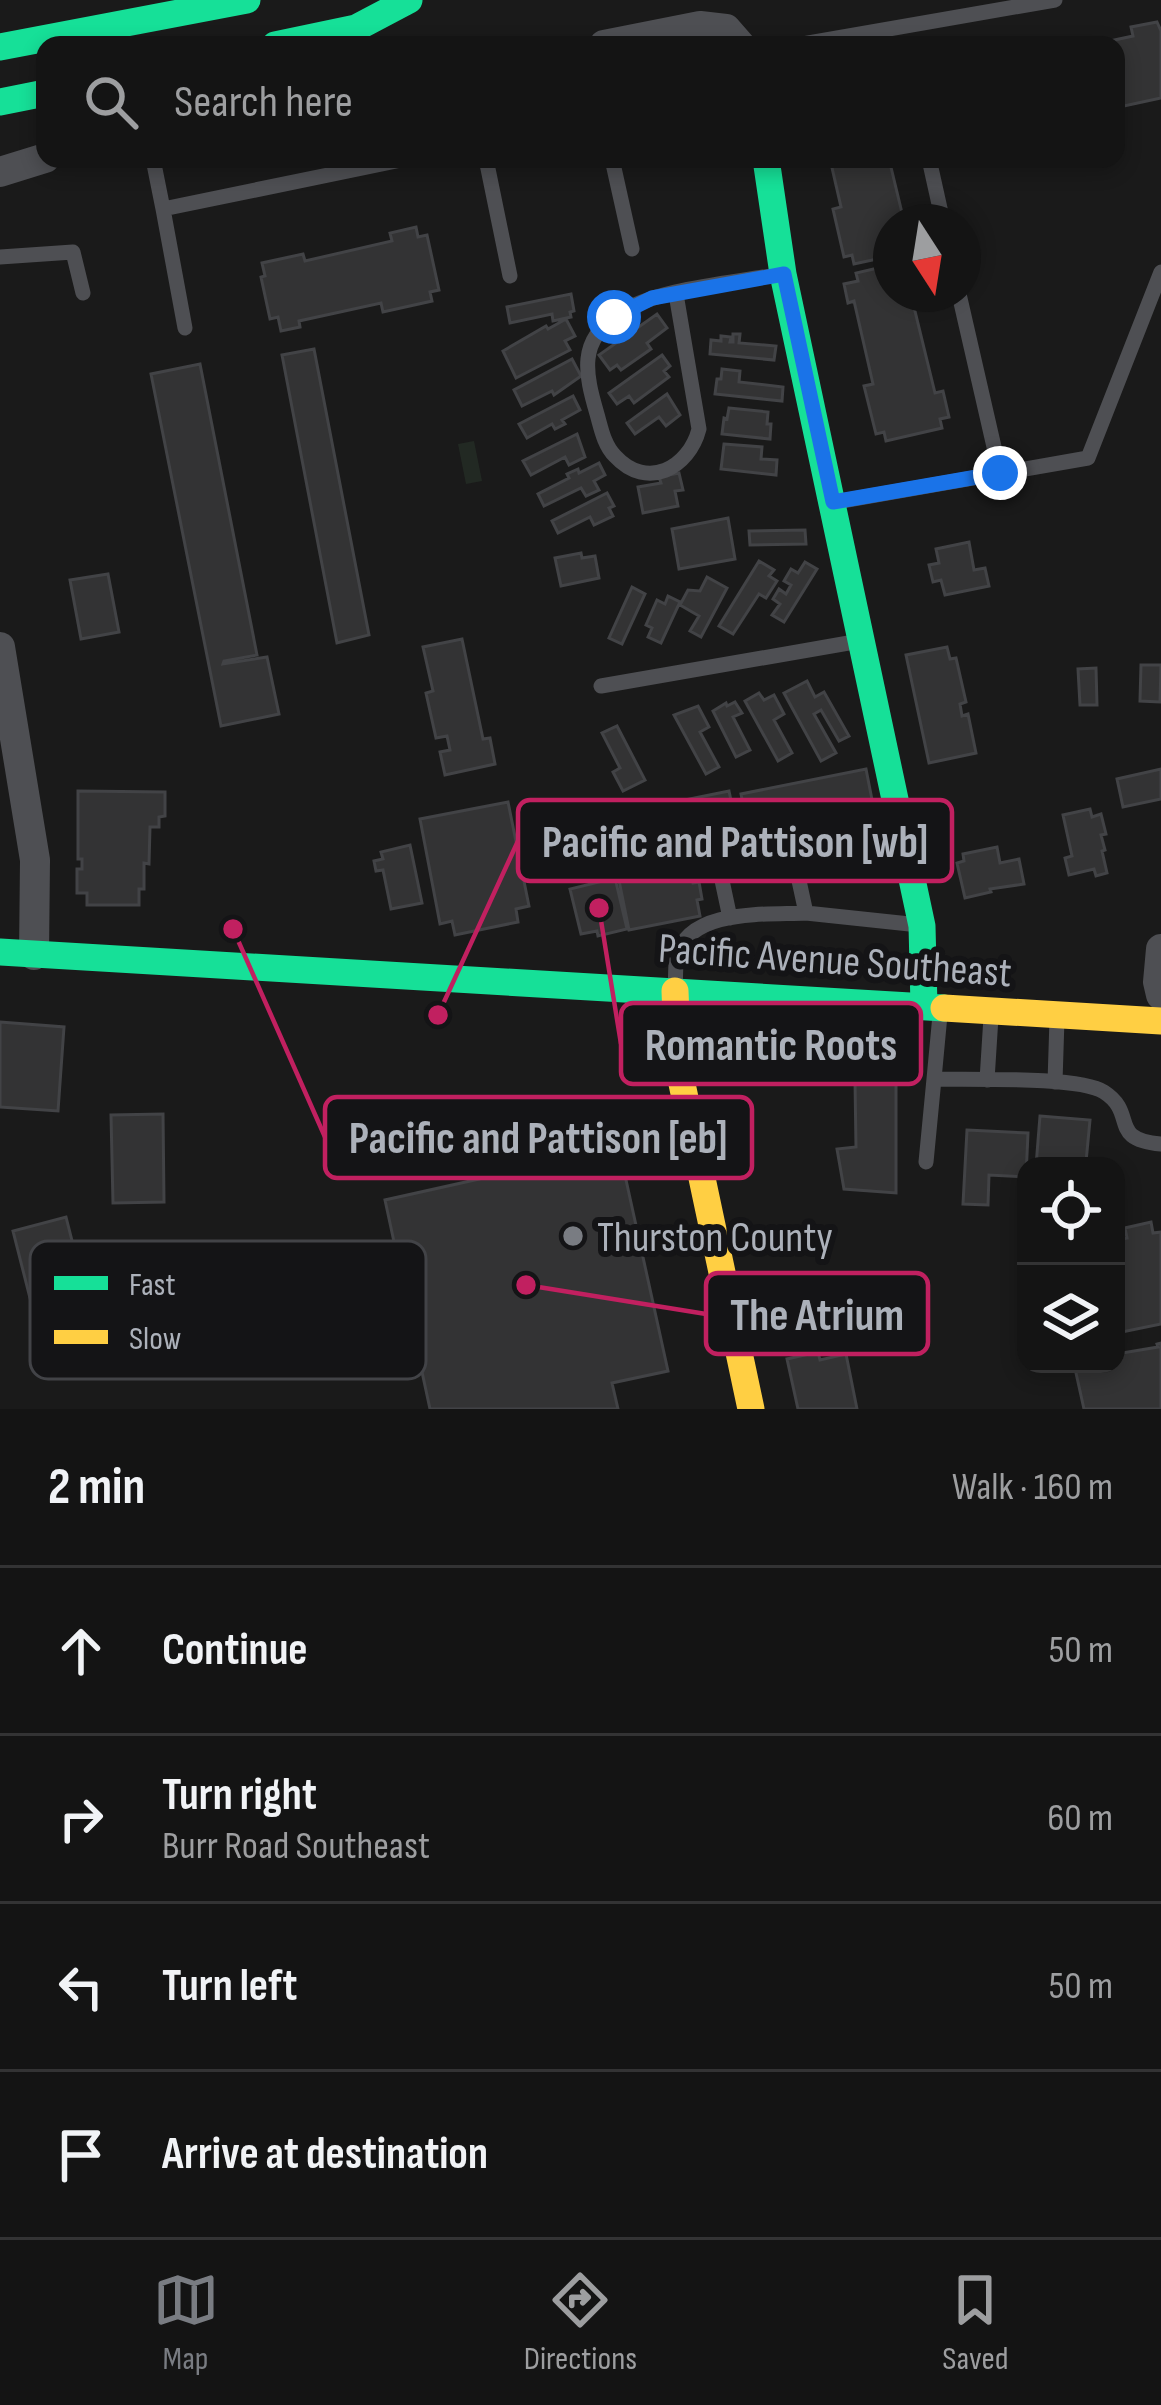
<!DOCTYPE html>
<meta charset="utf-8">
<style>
:root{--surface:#141414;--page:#212122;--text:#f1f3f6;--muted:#9d9ea0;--line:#333334;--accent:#797c82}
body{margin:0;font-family:"Sofia Sans Condensed",sans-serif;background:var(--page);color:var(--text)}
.controls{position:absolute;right:36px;bottom:36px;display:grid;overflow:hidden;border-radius:24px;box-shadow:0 6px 18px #0003}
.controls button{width:108px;height:108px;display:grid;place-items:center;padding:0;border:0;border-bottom:3px solid var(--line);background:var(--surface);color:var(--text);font:60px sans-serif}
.compass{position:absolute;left:873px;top:204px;width:108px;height:108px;border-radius:50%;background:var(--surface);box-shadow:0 6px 18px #0003;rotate:168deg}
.stop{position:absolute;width:36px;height:36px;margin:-27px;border:9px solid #1a73e8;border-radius:50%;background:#fff}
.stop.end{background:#1a73e8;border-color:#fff;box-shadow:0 3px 12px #0008}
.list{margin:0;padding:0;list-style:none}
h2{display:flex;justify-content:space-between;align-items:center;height:156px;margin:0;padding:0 48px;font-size:51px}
h2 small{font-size:39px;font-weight:400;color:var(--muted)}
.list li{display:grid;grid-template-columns:78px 1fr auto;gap:36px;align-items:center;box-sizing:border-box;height:168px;padding:0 48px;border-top:3px solid var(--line)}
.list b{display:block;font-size:45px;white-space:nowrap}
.list p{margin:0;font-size:39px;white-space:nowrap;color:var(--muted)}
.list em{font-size:39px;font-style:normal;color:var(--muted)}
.icon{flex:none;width:66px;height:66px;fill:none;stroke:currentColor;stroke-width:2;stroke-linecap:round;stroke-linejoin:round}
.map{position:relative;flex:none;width:1161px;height:1409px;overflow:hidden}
.search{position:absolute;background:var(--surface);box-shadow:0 6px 18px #0003;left:36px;right:36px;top:36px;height:132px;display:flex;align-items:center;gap:30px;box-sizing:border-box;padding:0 42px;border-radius:24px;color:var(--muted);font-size:45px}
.sheet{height:828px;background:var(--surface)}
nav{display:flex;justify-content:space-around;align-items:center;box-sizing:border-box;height:168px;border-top:3px solid var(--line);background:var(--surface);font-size:33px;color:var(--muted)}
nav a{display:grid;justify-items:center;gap:6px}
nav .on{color:var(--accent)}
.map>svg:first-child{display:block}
.green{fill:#222923}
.building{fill:#333334;stroke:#424346;stroke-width:3}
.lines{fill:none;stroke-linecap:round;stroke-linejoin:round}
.lane{stroke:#4e4f53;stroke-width:15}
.street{stroke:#4e4f53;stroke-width:30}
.fast{stroke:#16e098;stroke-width:27}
.slow{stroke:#ffcf43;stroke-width:27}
.route{stroke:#1a73e8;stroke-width:15}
.poi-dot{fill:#797c82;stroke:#141416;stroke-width:4.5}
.labels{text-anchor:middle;stroke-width:12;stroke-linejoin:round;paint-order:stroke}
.street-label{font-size:42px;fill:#acb1ba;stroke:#141416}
.poi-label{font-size:42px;fill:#acb1ba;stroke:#141416;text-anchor:start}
.key{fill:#141416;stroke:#424347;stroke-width:3}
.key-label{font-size:33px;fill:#acb1ba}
.leader{fill:none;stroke:#c12060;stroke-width:4.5}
.callout-dot{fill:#c12060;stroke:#141416;stroke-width:4.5}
.callout{fill:#141416;stroke:#c12060;stroke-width:4.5}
.callout-label{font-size:45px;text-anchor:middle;font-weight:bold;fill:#acb1ba}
</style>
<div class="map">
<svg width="1161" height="1409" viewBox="0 0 1161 1409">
<rect width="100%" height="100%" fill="#1a1a1a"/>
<!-- green -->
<path class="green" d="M474,441L482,481L466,484L458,444Z"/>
<!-- building -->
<path class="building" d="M1157,22L1161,31V98L1124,106L1122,97L1116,98V45H1091L1133,36L1131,27Z
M830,159H889L903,217L911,215L913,222H891V256L854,264L852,255L844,257L833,209L841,207Z
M416,227L418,237L427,235L439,290L430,292L432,301L383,312L381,303L299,321L300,327L281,331L278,317L270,319L261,277L265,276L262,263L303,254L305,261L392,241L390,233Z
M891,265V294H918L921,305L914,307L935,393L943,391L949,417L940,419L942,428L886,441L884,432L876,434L864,386L873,384L854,301L848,303L844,284L858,281L856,273Z
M571,294L574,311L570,312L571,317L553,321L552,314L510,323L507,307Z
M657,314L667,328L647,343L651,349L621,370L617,365L610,370L599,355Z
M566,319L575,336L565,341L570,350L516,378L503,351L546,326L548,329Z
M733,334H740L739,343L776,346L774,360L710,354L711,340L721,341V336L731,337L730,342H733Z
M314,349L369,635L337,643L282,355Z
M662,355L670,366L664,371L669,377L634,403L629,396L617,404L609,393Z
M572,359L581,376L554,395L552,391L522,406L514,390Z
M200,364L257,655L224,661L223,664L267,657L279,714L221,726L151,374Z
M722,369L740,371L739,382L783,387L782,401L715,394L717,379H721Z
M667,394L680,415L666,426L659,417L635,434L627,423Z
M573,396L580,410L562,420L565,424L555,429L552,424L527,438L519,424Z
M729,408L768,412L767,424H771L770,439L722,434L724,418L727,419Z
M577,434L585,457L569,465L565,457L531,475L523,461Z
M724,444L762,447L761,459L777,460L776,475L721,469Z
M599,463L605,475L594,481L599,490L586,496L581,488L544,506L538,494L569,478L567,474L578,469L579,473Z
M679,473L683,490L675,491L678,506L643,513L638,487L661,483L659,477Z
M607,493L614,506L609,508L613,516L594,525L590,517L558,533L552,521Z
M728,518L735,559L679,569L672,529Z
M805,530L806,544L750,545L749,531Z
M969,542L974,570L985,568L989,586L945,595L941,580L933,582L929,565L939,563L936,549Z
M581,553L582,558L595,556L599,578L561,586L555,558Z
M759,561L774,570L769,576L777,581L766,598L759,594L733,634L719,626Z
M805,562L817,569L784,622L772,615L780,604L773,599L779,589L786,594L791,585L784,581L791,569L798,573Z
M108,574L119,632L81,639L70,580Z
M707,577L727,588L701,637L690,631L699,616L680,605L688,590L700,591Z
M632,587L645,594L622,644L609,638Z
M668,596L680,602L661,643L648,637L652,628L646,625L657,600L665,604Z
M462,639L483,739L490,738L495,764L445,775L440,752L450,750L447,736L436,738L426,693L433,691L423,647Z
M947,647L950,659L956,658L966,702L960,704L962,716L968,714L976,753L929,763L906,655Z
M1141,665H1161L1160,702L1140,701Z
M1096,668L1097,705H1080L1078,669Z
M807,681L815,697L824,692L849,736L839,741L821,710L814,714L836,753L821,761L784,693Z
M759,693L764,700L774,695L784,714L774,720L792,753L778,761L745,701Z
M735,702L742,713L733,717L750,750L736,757L713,711L726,703L727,706Z
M698,706L709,727L700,732L719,767L706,774L674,715Z
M617,726L645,780L623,791L613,772L620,768L602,733Z
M866,769L884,861L838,871L826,815L748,830L741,794Z
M1161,769V799L1123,807L1117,779Z
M78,791L165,792V816L159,817V827H150L149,864L144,863V889H139V905H87V893H77V869H82V859H78Z
M729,791L741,848L688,859L693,883L699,882L702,899L697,900L700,916L629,930L606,816Z
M508,802L529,906L516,909L518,922L455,935L452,921L440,924L420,819Z
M1090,809L1092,817L1101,814L1106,834L1101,835L1105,850L1102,851L1107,873L1096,876L1094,869L1069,875L1065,858L1072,856L1063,815Z
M410,845L422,903L391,909L383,870L376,871L374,861L383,859L381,852Z
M997,847L1000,863L1019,859L1024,884L990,889L991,892L965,898L957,863L964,861L963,854Z
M615,878L627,929L598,936L597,931L581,934L570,889Z
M0,1022L64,1027L58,1111L0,1107Z
M855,1080L896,1082V1193L844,1189L837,1149L856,1147Z
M163,1114L164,1202L113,1203L111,1115Z
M1040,1116L1090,1120L1086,1162L1065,1160L1064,1166H1036Z
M967,1130L1028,1133L1026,1177L989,1175L988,1205L963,1204Z
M619,1148L668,1371L612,1383L618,1409H430L385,1200L479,1179L476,1162L509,1154L513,1171Z
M66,1217L85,1292L32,1306L13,1231Z
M1151,1222L1153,1233L1161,1232V1324L1122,1332L1116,1302V1240L1127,1238L1125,1228Z
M1161,1343V1409H1084L1074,1364H1116V1354L1158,1347L1157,1344Z
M818,1352L820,1360L846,1354L857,1409H798L787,1359Z"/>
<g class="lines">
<!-- lane -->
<path class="lane" d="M797,45L1055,0
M153,159L163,209
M486,159L510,276
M612,159L632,249
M929,159L943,222
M0,257L73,252L83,293
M676,294L699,429C689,468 647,491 615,456C604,445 601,428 597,414C585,373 578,341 618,314C657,288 734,283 781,274
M959,294L1000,473
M185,328L163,209L406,159
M836,502L1088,458L1161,272
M601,686L860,641
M793,853L806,913L919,925
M720,871L730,918
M675,987C676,977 675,966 677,957C688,908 767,915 806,913
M940,1015L934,1079C969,1080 1079,1076 1104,1092C1138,1114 1107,1139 1161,1144
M987,1080L991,1017
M1055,1082L1057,1019
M926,1162L934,1079
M735,1320L878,1293"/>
<!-- street -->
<path class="street" d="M604,45L700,26L726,29L740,45
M0,172L45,158
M0,647L35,860L34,955
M1161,949L1158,982L1161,995"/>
<!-- fast -->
<path class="fast" d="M275,45L356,28L409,0
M0,47L247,0
M0,102L45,93
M766,159L783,274L922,926L924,1006
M0,952L944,1008"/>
<!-- slow -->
<path class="slow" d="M675,991L678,1065L751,1409
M944,1008L1161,1021"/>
</g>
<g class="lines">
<!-- route -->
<path class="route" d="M614,317L652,298L784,274L833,502L1000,473"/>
</g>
<!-- markers -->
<circle class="poi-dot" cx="573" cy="1236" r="12"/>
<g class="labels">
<!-- street labels -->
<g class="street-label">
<text transform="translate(835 959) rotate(4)" y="15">Pacific Avenue Southeast</text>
</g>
<!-- poi labels -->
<g class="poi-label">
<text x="597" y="1251">Thurston County</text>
</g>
</g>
<!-- legend -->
<rect x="30" y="1241" width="396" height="138" rx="18" class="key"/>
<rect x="54" y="1276" width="54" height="14" fill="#16e098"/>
<rect x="54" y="1330" width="54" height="14" fill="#ffcf43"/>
<g class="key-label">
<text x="129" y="1295">Fast</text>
<text x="129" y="1349">Slow</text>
</g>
<!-- callouts -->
<path class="leader" d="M438 1015L518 841M599 908L621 1044M233 929L325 1137M526 1285L706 1314"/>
<g class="callout-dot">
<circle cx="438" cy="1015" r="12"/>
<circle cx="599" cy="908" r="12"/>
<circle cx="233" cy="929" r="12"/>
<circle cx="526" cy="1285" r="12"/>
</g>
<g class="callout">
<rect x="518" y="800" width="434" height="81" rx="12"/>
<rect x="621" y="1003" width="300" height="81" rx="12"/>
<rect x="325" y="1097" width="427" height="81" rx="12"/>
<rect x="706" y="1273" width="222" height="81" rx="12"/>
</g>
<g class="callout-label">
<text x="735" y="857">Pacific and Pattison [wb]</text>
<text x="771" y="1060">Romantic Roots</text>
<text x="538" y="1153">Pacific and Pattison [eb]</text>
<text x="817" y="1330">The Atrium</text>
</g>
</svg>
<div class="controls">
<button><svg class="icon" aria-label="locate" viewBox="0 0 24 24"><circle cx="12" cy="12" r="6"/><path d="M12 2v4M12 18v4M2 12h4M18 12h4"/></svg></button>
<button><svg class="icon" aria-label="layers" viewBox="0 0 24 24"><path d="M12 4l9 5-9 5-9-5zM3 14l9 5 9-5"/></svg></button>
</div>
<svg class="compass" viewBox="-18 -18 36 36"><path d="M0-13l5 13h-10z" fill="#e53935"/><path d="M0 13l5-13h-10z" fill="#9d9ea0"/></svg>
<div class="stop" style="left:614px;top:317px"></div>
<div class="stop end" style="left:1000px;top:473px"></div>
<div class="search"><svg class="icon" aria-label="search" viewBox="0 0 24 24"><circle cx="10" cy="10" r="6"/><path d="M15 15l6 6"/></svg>Search here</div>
</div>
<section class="sheet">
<h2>2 min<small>Walk · 160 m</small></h2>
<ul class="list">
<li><svg class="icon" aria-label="ahead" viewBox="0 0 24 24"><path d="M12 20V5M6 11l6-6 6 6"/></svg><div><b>Continue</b></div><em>50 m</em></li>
<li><svg class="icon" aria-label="right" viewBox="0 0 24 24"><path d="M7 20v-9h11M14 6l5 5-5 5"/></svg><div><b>Turn right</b><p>Burr Road Southeast</p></div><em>60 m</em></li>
<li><svg class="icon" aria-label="left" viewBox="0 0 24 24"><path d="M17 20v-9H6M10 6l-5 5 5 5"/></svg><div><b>Turn left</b></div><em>50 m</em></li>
<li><svg class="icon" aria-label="arrive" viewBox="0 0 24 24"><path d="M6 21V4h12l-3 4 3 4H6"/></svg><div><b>Arrive at destination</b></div></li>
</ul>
</section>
<nav>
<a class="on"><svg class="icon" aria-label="map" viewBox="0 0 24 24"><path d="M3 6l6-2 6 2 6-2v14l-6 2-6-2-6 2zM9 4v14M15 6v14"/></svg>Map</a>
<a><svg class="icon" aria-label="directions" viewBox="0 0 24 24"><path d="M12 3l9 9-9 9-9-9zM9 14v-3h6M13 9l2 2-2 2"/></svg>Directions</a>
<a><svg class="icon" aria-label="saved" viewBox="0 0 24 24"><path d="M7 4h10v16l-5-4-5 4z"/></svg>Saved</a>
</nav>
